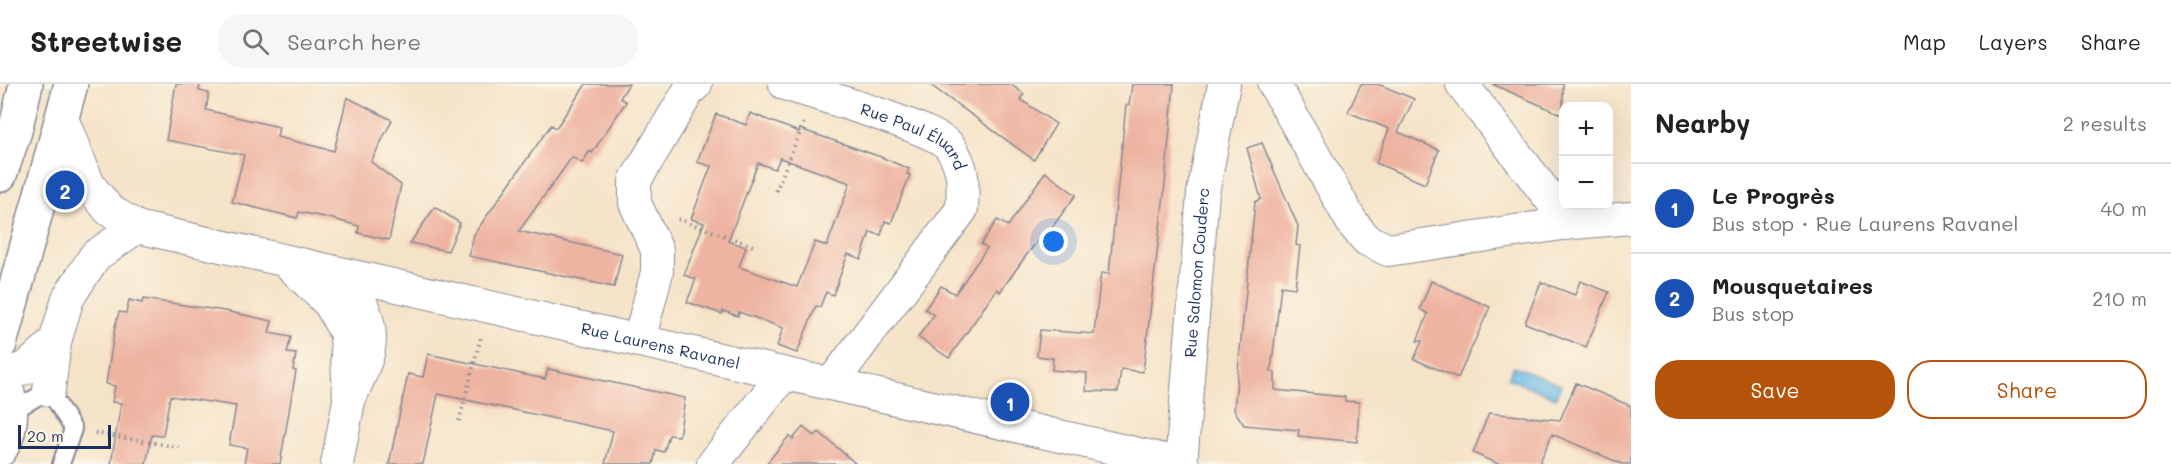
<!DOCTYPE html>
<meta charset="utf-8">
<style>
:root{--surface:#fff;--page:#f6f6f6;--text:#222;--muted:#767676;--line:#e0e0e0;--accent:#b45309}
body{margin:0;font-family:Mali,sans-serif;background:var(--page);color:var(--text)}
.controls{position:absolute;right:18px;top:18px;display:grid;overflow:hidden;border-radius:12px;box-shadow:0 6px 24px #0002}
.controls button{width:54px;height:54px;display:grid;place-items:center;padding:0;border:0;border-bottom:2px solid var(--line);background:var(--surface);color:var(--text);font:30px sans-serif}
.scale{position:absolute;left:18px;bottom:15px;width:93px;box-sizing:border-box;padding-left:6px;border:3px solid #1b2f5e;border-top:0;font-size:16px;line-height:21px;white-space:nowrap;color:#1b2f5e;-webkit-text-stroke:4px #fcf5e5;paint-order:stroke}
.you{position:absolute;left:1054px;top:158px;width:21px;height:21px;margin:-15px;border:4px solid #fff;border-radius:50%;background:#1a73e8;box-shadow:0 0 0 9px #1a73e833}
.badge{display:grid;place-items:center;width:39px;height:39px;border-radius:50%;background:var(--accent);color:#fff;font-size:20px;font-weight:700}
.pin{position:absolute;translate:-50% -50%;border:3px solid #fff;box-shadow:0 2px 6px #0006}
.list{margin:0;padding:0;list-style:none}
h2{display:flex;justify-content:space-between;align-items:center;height:78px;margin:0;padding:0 24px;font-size:26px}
h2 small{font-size:20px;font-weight:400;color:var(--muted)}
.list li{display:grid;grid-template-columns:39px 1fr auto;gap:18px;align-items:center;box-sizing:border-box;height:90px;padding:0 24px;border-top:2px solid var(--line)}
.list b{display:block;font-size:22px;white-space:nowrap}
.list p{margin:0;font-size:20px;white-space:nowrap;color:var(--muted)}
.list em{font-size:20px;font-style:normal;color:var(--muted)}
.actions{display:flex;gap:12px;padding:18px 24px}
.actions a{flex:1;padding:14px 0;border:2px solid var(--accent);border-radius:24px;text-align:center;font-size:21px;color:var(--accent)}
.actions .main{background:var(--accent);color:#fff}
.icon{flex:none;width:33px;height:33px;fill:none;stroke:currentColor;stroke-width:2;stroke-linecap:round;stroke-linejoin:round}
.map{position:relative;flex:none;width:1631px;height:380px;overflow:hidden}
header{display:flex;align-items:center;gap:36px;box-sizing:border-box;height:84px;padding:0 30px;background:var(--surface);border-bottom:2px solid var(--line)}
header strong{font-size:28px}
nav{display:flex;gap:33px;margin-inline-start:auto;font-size:21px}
.search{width:420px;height:54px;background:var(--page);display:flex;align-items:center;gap:15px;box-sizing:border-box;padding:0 21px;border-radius:24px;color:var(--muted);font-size:22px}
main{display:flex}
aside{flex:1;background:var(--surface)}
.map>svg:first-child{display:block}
.water{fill:#68b9e3;stroke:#4274a0;stroke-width:1.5}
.building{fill:#eeb3a1;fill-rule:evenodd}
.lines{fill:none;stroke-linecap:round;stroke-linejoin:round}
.lane-casing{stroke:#888993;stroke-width:20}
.street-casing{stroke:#888993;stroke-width:34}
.primary-casing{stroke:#888993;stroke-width:36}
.path{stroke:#888993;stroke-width:4;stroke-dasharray:1.5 4.5;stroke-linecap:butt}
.lane{stroke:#fff;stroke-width:16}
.street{stroke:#fff;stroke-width:32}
.primary{stroke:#fff;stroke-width:33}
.labels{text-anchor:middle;stroke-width:6;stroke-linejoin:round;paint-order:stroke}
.street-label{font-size:16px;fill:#1b2f5e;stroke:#fcf5e5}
</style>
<header>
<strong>Streetwise</strong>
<div class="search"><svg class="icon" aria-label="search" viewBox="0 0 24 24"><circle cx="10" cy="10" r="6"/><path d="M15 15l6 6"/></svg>Search here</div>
<nav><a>Map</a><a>Layers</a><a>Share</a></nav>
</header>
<main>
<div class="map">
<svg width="1631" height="380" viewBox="0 0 1631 380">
<rect width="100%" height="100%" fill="#fcf5e5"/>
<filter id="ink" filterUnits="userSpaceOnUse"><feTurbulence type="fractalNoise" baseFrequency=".0167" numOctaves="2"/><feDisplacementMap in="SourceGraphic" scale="12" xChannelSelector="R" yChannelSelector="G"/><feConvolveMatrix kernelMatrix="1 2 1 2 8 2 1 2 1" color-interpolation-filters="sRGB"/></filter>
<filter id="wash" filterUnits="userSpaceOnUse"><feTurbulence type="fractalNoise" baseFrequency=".008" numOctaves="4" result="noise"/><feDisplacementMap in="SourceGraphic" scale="24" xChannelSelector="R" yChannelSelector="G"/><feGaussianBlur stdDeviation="1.35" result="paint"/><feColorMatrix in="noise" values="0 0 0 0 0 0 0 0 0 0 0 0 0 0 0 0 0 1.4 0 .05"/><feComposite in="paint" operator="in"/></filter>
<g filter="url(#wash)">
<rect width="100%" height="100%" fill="#f5e3c8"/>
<!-- water -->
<path class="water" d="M1514,282L1561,301L1556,314L1508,294Z"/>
<g id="blocks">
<!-- building -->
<path class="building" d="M176,0H200L199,7L209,9L206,26L279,43L277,53L334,67L347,13L392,36L371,78L401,101L389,156L358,149L359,142L329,134L299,128L297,134L232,118L244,71L166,56Z
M586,0H629L620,14L626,18L592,69L590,67L582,79L572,73L519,147L622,170L614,203L469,172L474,150L551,41L556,44Z
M929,0H1010L1024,10L1020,15L1056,40L1034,76Z
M1132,0H1174L1164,110L1143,288L1121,285L1118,308L1086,307L1087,289L1052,286L1053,274L1037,272L1040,246L1094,250L1101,189L1109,190L1126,21H1129Z
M1361,0H1378L1414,15L1398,48L1439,66L1425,100L1376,79L1389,45L1348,28Z
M1492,0H1563V31Z
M750,29L799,48L800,45L881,73L909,85L907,90L910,91L891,139L885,137L881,151L870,148L861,175L848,170L833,211L826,208L820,223L816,222L797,269L777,262L783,244L739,228L738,232L723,227L722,230L687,218L696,195L684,191L704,139L691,135L711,82L697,78L716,30L746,41ZM780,74L850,99L827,162L815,158L797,203L739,183L746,163L728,157L758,79L775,85Z
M1262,59L1298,142L1296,161L1300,162L1295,204L1281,202L1271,287L1275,288V306L1345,313V317L1359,318L1357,358L1298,352L1299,346L1244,341L1234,326L1255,118L1261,115L1247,64Z
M1045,88L1076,111L1044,154L1041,153L1025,173L1000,208L997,205L949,274L918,253L934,231L925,225L941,202L955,210L987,164L981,160L997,136L1008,142Z
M435,123L460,139L448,167L410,159Z
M1431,197L1490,223L1458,294L1414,275L1422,257H1417L1428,230L1420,225Z
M1580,197L1609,208L1586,263L1525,239L1541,198L1575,211Z
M143,215L225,227L272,237L269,249L291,253L287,269L296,270L293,286L296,287L280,380H244L247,364L229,361L236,322L170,312L163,352L152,351L146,380H111L121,319L112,318L115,302L106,300L115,243L119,228L126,229L129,216L142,219Z
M428,270L545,295L548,285L685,314L679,352L669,351L664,368L656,366L653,380H605L613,347L438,310L423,380H389L408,290L423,293Z
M1576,299L1631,322V380H1622L1552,350L1539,380H1498L1473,369L1489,329L1560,336Z
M803,343L814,352L819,348L856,380H766L789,352L793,355Z"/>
</g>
</g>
<g filter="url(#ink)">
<use href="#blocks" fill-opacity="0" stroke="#888993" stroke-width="1.5"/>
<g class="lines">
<!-- lane casing -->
<g class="lane-casing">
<path id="lane" d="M11,328L49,306L73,345L61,380"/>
</g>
<!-- street casing -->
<g class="street-casing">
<g id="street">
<path id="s1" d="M785,0C813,9 937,45 950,63C965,85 963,99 962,125L831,300"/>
<path d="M1274,0L1353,140L1367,156L1388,166L1562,140L1631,134"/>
<path d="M1462,0L1552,117L1562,140"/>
<path d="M62,34L89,101L109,126L137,143"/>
<path d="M287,178L330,220L346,250L349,317C355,301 366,282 369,265C374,239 359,212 346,191"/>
<path d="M639,257L657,188V166L635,119V97L688,8L696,0"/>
<path d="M1,291L26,284L55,258"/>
<path id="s2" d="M49,306L55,258L68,214L95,172L137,143L1183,380"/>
<path d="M337,380L349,317"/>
<path d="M713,380L784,290"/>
<path id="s3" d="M1181,380L1203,109L1224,0"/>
</g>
</g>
<!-- primary casing -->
<g class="primary-casing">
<path id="primary" d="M0,91L15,47L26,0
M0,260L71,0
M0,289C13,312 15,343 0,366"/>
</g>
<!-- path -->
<path class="path" d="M776,107L804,38
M678,135L756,163
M459,337L481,253
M95,349L183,364"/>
<!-- lane -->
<use href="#lane" class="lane"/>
<!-- street -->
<use href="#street" class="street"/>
<!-- primary -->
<use href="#primary" class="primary"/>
</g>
</g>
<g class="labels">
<!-- street labels -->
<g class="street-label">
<text dy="6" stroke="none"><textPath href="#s1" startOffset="141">Rue Paul Éluard</textPath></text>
<text dy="6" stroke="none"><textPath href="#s3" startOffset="192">Rue Salomon Couderc</textPath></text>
<text dy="6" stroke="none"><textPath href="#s2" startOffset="732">Rue Laurens Ravanel</textPath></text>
</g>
</g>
</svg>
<div class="controls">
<button>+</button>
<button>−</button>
</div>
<div class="scale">20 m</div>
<div class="you"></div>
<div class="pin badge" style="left:1010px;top:318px;background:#1a4fb4">1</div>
<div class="pin badge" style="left:65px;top:106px;background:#1a4fb4">2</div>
</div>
<aside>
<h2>Nearby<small>2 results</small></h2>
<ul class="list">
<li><span class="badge" style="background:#1a4fb4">1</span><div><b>Le Progrès</b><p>Bus stop · Rue Laurens Ravanel</p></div><em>40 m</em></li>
<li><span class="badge" style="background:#1a4fb4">2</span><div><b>Mousquetaires</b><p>Bus stop</p></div><em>210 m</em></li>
</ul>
<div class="actions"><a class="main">Save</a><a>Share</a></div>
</aside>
</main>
